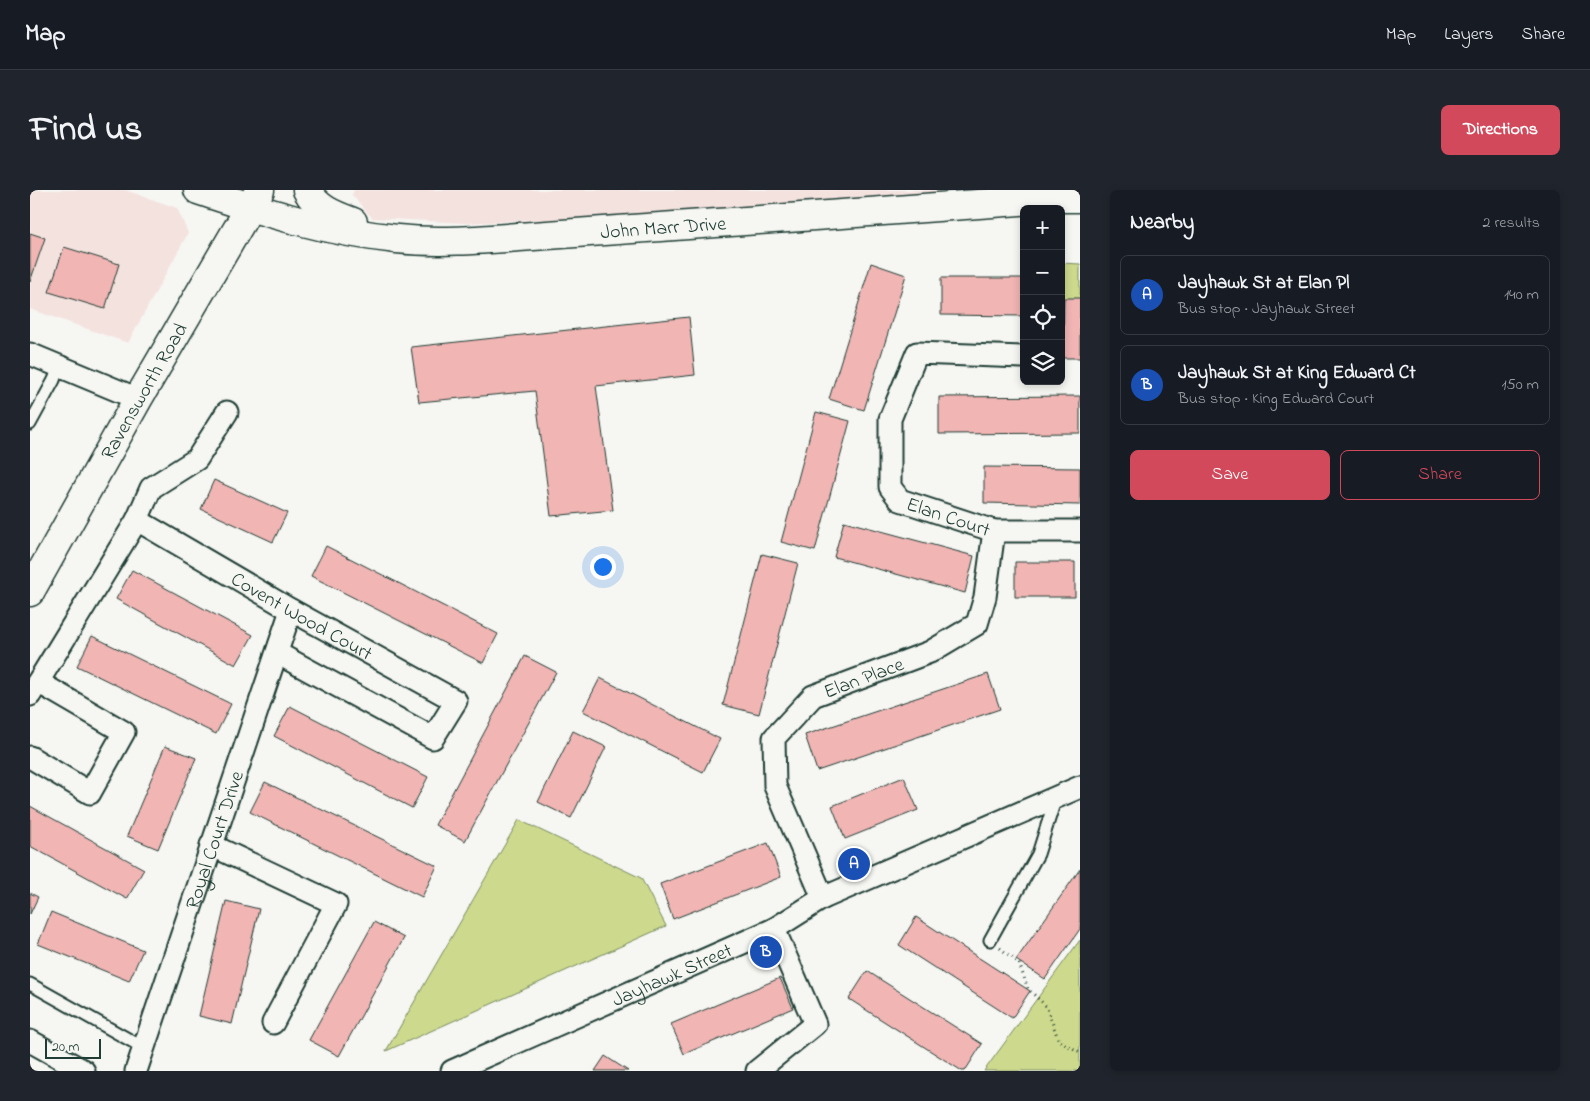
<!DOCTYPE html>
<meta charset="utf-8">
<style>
:root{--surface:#171b24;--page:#20242c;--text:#f1f3f6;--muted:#9ea1a6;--line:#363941;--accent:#d1495b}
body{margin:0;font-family:"Indie Flower",sans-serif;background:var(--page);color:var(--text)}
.controls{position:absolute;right:15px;top:15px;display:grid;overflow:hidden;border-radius:8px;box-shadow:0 2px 8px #0003}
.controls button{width:45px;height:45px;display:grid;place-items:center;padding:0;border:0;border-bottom:1px solid var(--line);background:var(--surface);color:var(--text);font:25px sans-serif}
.scale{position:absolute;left:15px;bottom:12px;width:56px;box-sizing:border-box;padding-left:5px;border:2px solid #1f3d34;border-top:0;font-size:14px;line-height:18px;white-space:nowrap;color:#1f3d34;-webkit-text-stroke:4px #f6f6f2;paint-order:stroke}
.you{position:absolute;left:572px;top:376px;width:18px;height:18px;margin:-12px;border:4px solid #fff;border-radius:50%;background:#1a73e8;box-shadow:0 0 0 8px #1a73e833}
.badge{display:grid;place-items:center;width:32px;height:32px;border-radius:50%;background:var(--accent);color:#fff;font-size:16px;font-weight:700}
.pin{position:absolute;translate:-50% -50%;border:2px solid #fff;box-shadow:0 1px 5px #0006}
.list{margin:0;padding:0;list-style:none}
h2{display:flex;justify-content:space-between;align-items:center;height:65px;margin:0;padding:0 20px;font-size:21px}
h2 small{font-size:16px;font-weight:400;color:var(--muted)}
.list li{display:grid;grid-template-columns:32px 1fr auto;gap:15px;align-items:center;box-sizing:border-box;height:80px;margin:0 10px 10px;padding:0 10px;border:1px solid var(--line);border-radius:8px}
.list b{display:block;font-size:19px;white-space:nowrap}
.list p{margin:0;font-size:16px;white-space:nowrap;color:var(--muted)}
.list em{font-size:16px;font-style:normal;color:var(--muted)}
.actions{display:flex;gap:10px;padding:15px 20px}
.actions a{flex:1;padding:11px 0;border:1px solid var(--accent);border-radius:8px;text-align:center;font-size:18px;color:var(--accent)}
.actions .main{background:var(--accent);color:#fff}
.icon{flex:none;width:28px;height:28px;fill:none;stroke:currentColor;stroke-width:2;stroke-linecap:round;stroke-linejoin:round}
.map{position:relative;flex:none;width:1050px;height:881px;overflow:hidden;border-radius:8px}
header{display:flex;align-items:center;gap:30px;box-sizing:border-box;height:70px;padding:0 25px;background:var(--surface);border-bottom:1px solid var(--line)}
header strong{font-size:24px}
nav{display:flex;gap:28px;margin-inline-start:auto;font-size:18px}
.intro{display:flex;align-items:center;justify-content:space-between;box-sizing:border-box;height:120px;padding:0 30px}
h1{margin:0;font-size:35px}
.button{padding:12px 22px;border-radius:8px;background:var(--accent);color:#fff;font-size:18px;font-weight:700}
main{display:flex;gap:30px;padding:0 30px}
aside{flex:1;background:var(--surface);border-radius:8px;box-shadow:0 2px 8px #0003}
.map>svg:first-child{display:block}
.built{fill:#f4e2df}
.green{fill:#cdd98c;stroke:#768b60}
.building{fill:#f1b5b4;stroke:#1f3d34}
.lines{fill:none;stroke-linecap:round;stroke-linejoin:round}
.lane-casing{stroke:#1f3d34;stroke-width:15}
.street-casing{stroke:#1f3d34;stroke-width:25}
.secondary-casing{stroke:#1f3d34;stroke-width:31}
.path{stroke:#1f3d34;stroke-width:3;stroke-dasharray:1 4;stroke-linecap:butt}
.lane{stroke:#f6f6f2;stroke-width:11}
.street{stroke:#f6f6f2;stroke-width:21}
.secondary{stroke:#f6f6f2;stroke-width:28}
.labels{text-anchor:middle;stroke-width:4;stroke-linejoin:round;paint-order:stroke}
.street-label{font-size:20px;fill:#1f3d34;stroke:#f6f6f2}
</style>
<header>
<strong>Map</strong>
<nav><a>Map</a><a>Layers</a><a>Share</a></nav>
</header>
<div class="intro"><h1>Find us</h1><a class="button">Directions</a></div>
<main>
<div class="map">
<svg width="1050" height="881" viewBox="0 0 1050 881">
<rect width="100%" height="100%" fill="#f6f6f2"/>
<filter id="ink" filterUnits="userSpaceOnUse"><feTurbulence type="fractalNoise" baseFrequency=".02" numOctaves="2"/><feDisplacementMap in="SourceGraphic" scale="10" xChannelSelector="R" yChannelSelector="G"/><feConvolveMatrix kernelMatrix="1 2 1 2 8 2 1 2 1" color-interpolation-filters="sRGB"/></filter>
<g filter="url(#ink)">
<!-- built -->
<path class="built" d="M0,0H95L147,18L158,43L98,153L0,119Z
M324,0H1050L783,19L436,33L342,28L322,5Z"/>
<!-- green -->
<path class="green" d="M1031,73L1050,74V117L1031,116Z
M489,630L611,688L636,736L356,861Z
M1050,750V881H954Z"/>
<!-- building -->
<path class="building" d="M0,43L15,48L0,92Z
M34,57L89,74L75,119L19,102Z
M841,73L876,85L834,220L799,209Z
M911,88H994V126L911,125Z
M1034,108H1050V168H1033Z
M659,127L665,185L566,196L583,320L521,326L505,201L389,212L381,157Z
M1050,206V243L909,244V207Z
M786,222L820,231L785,361L751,352Z
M954,277L1050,278V315L954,313Z
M184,290L257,323L243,352L171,319Z
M814,331L944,366L935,403L804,367Z
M296,356L468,444L453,473L281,386Z
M732,364L768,373L729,524L693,515Z
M985,372H1045V407H985Z
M102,380L223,445L206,475L86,409Z
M62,446L201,514L186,544L47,476Z
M495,466L526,482L435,651L405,635Z
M958,484L970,519L787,581L775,545Z
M570,488L690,549L673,582L553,521Z
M260,516L398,587L382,618L244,546Z
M543,541L576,557L541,628L508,612Z
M135,556L166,568L128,659L97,646Z
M874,587L888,620L815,649L802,616Z
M235,592L407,676L392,707L220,622Z
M0,616L114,679L97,709L0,656Z
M738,653L751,687L643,729L630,694Z
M1050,679V739L1015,789L986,770Z
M0,703L8,707L0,724Z
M196,711L229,719L202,834L169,826Z
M21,722L113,760L99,791L8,754Z
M886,727L1000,801L982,828L869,755Z
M344,732L374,748L309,866L279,850Z
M837,781L952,854L935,881H932L819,809Z
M750,788L763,818L654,864L641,834Z
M575,866L598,881H565Z"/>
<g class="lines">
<!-- lane casing -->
<g class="lane-casing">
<path id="lane" d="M0,234L24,190L29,176
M960,750L1008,664L1026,607
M0,794L114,858"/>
</g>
<!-- street casing -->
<g class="street-casing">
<g id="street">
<path d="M0,164L108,209"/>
<path id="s1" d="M992,167L887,163L860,229V297L870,310L964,341H1050"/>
<path d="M107,330L121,298L167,269L197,222"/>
<path id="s2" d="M0,505L107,330L261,420L426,511L403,548L247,463"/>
<path d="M0,567L60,603L94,542L8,492"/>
<path d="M181,655L306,714L243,833"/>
<path id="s3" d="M793,708L745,596L744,548L783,506L900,462L947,434L955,407L964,341"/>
<path d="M0,851L54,881"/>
<path id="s4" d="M106,881L261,420"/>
<path id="s5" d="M422,881L744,739L793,708L1050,597"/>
<path d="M727,881L785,834L744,739"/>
</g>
</g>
<!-- secondary casing -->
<g class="secondary-casing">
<g id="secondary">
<path id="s6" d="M168,0C233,22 298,42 367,49C407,53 449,50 489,47C531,44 574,41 616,38C754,28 892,19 1030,8H1050"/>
<path d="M277,0C287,19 304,25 323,32"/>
<path id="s7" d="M0,402L108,209L230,0"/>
</g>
</g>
<!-- path -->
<path class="path" d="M970,758L989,773L998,799L1016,816L1029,851L1050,862"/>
<!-- lane -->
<use href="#lane" class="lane"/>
<!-- street -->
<use href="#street" class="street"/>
<!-- secondary -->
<use href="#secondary" class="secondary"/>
</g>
</g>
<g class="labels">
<!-- street labels -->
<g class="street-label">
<text dy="7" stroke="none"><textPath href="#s6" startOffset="472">John Marr Drive</textPath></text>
<text dy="7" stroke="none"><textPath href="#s7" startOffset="231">Ravensworth Road</textPath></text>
<text dy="7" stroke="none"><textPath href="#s1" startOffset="312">Elan Court</textPath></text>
<text dy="7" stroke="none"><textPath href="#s2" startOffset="396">Covent Wood Court</textPath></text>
<text dy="7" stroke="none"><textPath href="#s3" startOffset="281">Elan Place</textPath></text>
<text dy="7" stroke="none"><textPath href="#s4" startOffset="244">Royal Court Drive</textPath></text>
<text dy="7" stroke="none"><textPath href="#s5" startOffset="240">Jayhawk Street</textPath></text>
</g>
</g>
</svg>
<div class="controls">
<button>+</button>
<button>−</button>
<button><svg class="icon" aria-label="locate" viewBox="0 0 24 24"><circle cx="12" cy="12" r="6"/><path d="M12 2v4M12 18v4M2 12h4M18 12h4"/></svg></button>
<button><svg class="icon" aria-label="layers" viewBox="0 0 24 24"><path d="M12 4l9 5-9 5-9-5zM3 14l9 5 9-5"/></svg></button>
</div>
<div class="scale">20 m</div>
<div class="you"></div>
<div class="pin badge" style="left:824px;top:674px;background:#1a4fb4">A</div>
<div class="pin badge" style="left:736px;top:762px;background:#1a4fb4">B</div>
</div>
<aside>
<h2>Nearby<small>2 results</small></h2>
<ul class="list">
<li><span class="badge" style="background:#1a4fb4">A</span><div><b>Jayhawk St at Elan Pl</b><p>Bus stop · Jayhawk Street</p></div><em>140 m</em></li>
<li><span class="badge" style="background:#1a4fb4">B</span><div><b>Jayhawk St at King Edward Ct</b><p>Bus stop · King Edward Court</p></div><em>150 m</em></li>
</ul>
<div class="actions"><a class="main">Save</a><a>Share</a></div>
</aside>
</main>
